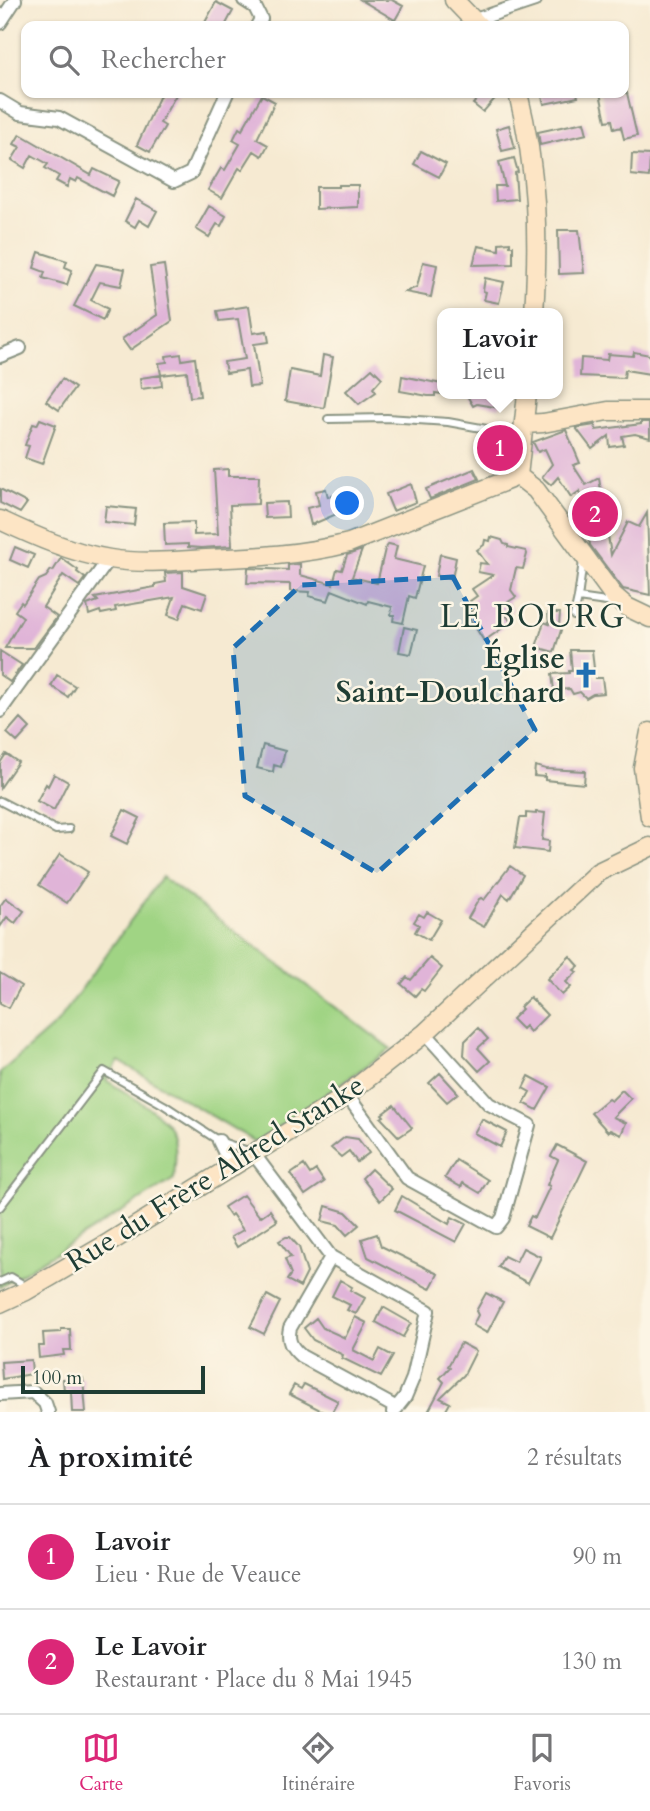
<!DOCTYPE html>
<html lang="fr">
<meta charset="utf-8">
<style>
:root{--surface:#fff;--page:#f6f6f6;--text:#202124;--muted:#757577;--line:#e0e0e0;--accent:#db2777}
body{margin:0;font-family:Cardo,serif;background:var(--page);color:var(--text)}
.scale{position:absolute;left:21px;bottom:18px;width:184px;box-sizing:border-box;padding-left:7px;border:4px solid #1f3d34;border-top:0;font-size:19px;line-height:24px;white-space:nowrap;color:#1f3d34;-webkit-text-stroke:5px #fcf5e5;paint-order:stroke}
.you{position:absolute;left:348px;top:504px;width:24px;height:24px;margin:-18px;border:5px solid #fff;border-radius:50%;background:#1a73e8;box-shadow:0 0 0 10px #1a73e833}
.badge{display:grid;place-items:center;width:46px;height:46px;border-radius:50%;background:var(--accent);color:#fff;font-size:23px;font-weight:700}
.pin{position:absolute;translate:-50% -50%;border:4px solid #fff;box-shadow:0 2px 7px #0006}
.popup{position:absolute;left:437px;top:308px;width:126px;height:91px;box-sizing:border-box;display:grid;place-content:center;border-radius:14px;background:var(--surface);filter:drop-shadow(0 2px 5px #0005);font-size:23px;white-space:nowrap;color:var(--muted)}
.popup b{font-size:26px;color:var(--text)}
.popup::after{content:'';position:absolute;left:50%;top:100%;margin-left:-14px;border:14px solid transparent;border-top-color:var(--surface)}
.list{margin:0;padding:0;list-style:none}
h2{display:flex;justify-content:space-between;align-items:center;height:91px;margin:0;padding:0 28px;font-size:30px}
h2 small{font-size:23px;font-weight:400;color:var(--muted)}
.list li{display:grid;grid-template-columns:46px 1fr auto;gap:21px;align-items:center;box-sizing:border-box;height:105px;padding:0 28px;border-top:2px solid var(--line)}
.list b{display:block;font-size:26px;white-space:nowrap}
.list p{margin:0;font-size:23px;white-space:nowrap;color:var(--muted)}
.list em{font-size:23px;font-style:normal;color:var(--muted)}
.icon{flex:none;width:38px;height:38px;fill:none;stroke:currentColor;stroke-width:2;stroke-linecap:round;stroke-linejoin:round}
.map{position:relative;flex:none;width:650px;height:1412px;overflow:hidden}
.search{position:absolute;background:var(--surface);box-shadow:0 2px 5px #0004;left:21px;right:21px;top:21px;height:77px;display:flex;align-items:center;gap:18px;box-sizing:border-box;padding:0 24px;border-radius:14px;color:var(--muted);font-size:26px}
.sheet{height:301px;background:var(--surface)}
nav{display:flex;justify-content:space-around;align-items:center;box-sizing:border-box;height:98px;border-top:2px solid var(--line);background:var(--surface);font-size:19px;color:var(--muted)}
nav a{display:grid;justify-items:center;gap:4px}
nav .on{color:var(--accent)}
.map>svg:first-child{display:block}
.green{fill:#a0d484;stroke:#60885c;stroke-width:2}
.building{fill:#e0b4d8}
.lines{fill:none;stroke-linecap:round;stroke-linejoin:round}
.lane-casing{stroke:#8a9483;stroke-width:10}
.street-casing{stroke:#8a9483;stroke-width:16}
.secondary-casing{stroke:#8a9483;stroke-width:21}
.lane{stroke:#fff;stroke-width:6}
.street{stroke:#fff;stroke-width:12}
.secondary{stroke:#fde5c5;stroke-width:18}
.marked{fill:#1f6fb2;fill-opacity:0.2;stroke:#1f6fb2;stroke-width:5;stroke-dasharray:14 9;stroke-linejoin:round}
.labels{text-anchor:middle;stroke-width:5;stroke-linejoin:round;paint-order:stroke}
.poi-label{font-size:30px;font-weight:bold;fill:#1f3d34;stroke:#fcf5e5;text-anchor:end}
.street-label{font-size:30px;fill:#1f3d34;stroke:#fcf5e5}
.neighbourhood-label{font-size:32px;letter-spacing:2px;fill:#1f3d34;stroke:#fcf5e5}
</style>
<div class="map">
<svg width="650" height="1412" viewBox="0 0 650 1412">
<rect width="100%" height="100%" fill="#fcf5e5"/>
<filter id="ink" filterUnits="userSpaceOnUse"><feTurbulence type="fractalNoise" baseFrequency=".0143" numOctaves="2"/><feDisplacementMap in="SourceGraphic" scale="14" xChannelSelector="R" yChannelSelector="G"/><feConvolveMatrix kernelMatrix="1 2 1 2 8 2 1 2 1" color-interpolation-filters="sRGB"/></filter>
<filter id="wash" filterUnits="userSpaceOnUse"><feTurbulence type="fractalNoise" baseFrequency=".00686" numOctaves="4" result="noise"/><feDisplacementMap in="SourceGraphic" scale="28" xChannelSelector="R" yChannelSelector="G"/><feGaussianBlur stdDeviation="1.57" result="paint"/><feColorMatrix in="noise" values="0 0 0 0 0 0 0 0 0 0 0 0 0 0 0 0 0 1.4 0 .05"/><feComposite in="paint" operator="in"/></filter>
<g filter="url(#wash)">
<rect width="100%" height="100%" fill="#f6ead2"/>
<!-- green -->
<path class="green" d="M162,877L391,1049L256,1142L119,1061L106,1080C122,1091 164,1114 171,1130C178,1144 175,1164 174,1179L0,1287V1073L57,1023Z"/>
<g id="blocks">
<!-- building -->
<path class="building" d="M361,0H392L403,6L395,20Z
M216,2L233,11L225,26H203Z
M161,93H177L160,123L165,126L150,152L137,145Z
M483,93H500L483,112L473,104Z
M541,93H577L578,97L544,104Z
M600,93H627L637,136L624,139L621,127L614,129L612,120L606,121Z
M262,95L275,102L257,139L268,145L262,156L254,151L242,170L239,168L222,198L208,190L221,168L225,170L240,144L233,140L239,128L242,130Z
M584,122L587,134L540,145L538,132Z
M509,125L515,148L502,151L496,129Z
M20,134L91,175L94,169L119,181L112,196L78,178L76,182L70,179L67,187L56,181L59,176L45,168L48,164L32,155L25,168L12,160L20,147L14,144Z
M421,151L446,164L439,177L414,164Z
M632,154L650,155L649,177L631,175Z
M514,158L518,172L515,173L517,199L496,201L495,186H505L499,162Z
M338,185H358V207L316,209V187H338Z
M136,199L157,211L149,226L139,220L135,227L125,221Z
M209,206L226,216L221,226L217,224L209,237L196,229Z
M558,230H579L584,273L559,274Z
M510,242V246H513V264L473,265L478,246L499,250V243Z
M39,252L67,261L65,267L72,270L67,285L43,278L45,272L34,268Z
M423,262L437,265L431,297L405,292L417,287Z
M96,264L125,269L121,286L100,282L91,300L108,309L103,320L74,306Z
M164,265L172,321L130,350L122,339L157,315L150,267Z
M485,278L504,282L499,303L484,300L486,292L483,291Z
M249,306L253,333L267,331L269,342L254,344L260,386L249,387L247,370L226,373L224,362L245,359L238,319L219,321L217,311Z
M634,352L650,355V374L625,370L624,378L580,376L581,358L607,360L608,354L633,356Z
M181,354L182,360L195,358L200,396L190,397L187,372L161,375L162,386L141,389L140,378L161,375L159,363L167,362L166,356Z
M323,355L333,357L324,408L285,401L290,370L320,376Z
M372,368L382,378L373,388L376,392L359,404L346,391Z
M402,376L442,384V394L435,393V396H428L400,391Z
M62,379L75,388L59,410L46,401Z
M466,394H503L500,408L477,404L473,406Z
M40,419L56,425L42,464L25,458L29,446L25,445L33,424L37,425Z
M641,422H650V438L635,434L622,436L624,445L610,447L609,436L592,449L576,428L595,425L596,430L641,424Z
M566,430L580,463L573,465L586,485L599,478L611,555L628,522L639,527L647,513L650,595L623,589L590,545L580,491L571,497L558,477L551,485L542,477L552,464L545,449L538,452L533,442Z
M228,469V476H259L258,504L230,505L232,546L201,548L188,547V544L165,545L164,523L194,522V535L218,534L214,470Z
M474,469L479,479L430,499L426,489Z
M411,484L416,502L393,511L386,494Z
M0,489L27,503L20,513L0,503Z
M326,489L328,497L335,495L339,513L311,525L307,508L319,505L316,491Z
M287,502L288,517L265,518L264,503Z
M106,506L136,509L134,525L104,522Z
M491,537L502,540L504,544L508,545V547L526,551L527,554L523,569L516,568L511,590L516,597L508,602L513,610L506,615L511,622L484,641L467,614L475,609L470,601L477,596L472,589L493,575L478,572L480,563L487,564L477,550L484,545L485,540L490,541Z
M389,544L397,546L394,559L423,566L415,598L409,596L403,623L393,621L394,615H391L392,607L368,601L367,604L332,590L328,601L309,596L310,592L290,591V584L247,583L248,568L288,570V565L300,564V575L333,584L337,569L342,570L347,555L362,550L352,577L377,583L385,549Z
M15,547L34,555L28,568L10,560Z
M440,554L456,558L452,579L436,576Z
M61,558L78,570L77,572L85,578L79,586L63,575L43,607L57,617L34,648H5L23,617L15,611L21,602L23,604L39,580L46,577L51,570L53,571Z
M183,572V586L207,594L202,609L185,603L179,619L168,615L174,597L115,607L116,611L101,614L100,611L89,615L87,605L98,601L95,598L155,587V584L166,582L165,573Z
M548,613H560L559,625L562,627L554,652L536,647L544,622L549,624Z
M404,627L417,630L411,654L399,652Z
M570,650H592L595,678H602L604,693L593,694L586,698L580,692L573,694L570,689L554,690L552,674L569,673V671H572Z
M0,651L22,665L10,682L0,675Z
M57,675L75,686L68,697L51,686Z
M20,718L30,728L17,742L7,733Z
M263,745L285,751L281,767L274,765L273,772L257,768Z
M6,754L18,762L0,788V763Z
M535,766L546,769L585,771L584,784L545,780V774V777L534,776Z
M54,774L68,782L54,810L37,801L46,784L48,786Z
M124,810L140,818L127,844L111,836Z
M536,812L545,813L542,840L549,841L548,852L515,848L520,818H526V813L536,814Z
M60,854L88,872L67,903L39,885Z
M510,866L523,875L509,899L503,894L484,927L468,918L479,899L481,898L484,900Z
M6,898L24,911L15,923L7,917L0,927V906Z
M427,912L441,920L429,940L415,932L419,925L414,922L419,914L424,917Z
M570,956L579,966L574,970L577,972L566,982L571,987L562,995L547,979Z
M430,958L442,968L424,991L421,989L415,996L401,984L407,977L411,980Z
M0,973L21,986L9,1008L0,1003Z
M530,997L547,1015L530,1032L525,1026L522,1029L512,1019L522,1009L520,1007Z
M478,1028L488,1039L478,1048L490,1061L479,1071L464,1055L465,1041Z
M440,1073L458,1093L447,1102L429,1083Z
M529,1076L550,1087L537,1110L524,1103L530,1092L523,1088Z
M622,1090L631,1099L613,1117L626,1123L621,1135L610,1130L608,1132L591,1113L608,1099L611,1101Z
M394,1105L412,1128L399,1137L381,1118L384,1116L382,1114Z
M482,1119L507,1132L500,1147L474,1133Z
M345,1137L358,1139L369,1153L357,1162L349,1151L341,1157L331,1148Z
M557,1145L587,1161L550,1238L526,1226L531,1216L535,1218L550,1186L547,1185L558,1160L551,1156Z
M456,1160L488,1180L480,1193L463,1183L461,1187L445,1178Z
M304,1165L310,1174L316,1170L324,1182L305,1195L291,1174Z
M371,1169L392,1189L380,1201L362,1178Z
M243,1195L260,1217L270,1210L277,1221L237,1247L231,1237L243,1230L232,1214L230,1216L224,1207Z
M402,1196L449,1224L452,1217L466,1224L456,1242L395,1210Z
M326,1206L346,1212L359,1225L347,1235L338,1225L322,1221Z
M377,1234L381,1246L438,1274L430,1289L368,1257L362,1239Z
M286,1237H290L299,1247L307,1273L300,1287L287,1280L291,1274L285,1259L291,1257L279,1241Z
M523,1248L541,1257L528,1283L498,1267L504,1256L516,1262Z
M340,1280L352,1287L350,1290L365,1298L356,1314L347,1310L350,1305L332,1296Z
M486,1293L503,1302L487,1333L473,1325L478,1315L476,1311Z
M267,1295L280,1302L264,1334L250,1327Z
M383,1307L411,1323L403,1337L376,1322Z
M355,1317L367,1323L353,1350L374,1361L380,1349L393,1356L381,1377L342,1358L343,1355L313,1340L304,1328L316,1318L323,1328L345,1338Z
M61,1329H70L71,1350H63L64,1355L39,1358L38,1346H44L43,1333L61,1332Z
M461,1343L476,1351L464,1375L440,1398L450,1403L445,1412H428L444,1382L440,1378L450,1367L448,1366Z
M31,1360L32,1374L2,1379L1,1362Z
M83,1378L86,1412H72L71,1391H64L63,1379Z
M304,1384L338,1401L332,1412H324L289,1394L294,1385L301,1389Z"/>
</g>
</g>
<g filter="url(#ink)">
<use href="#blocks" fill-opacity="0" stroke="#8a9483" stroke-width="2"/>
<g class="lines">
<!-- lane casing -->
<g class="lane-casing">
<path id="lane" d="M328,419L387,418L448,422L520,435
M583,561L578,598L613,603
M574,616L578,598
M0,801L56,830L69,829
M0,1207L104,1071L164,1105L219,1141L251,1152
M0,1282L11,1277L21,1283L25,1291"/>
</g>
<!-- street casing -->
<g class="street-casing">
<path id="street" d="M244,0L255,7L261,19L257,26
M475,20L535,0
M0,23L15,0
M0,101L20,113L59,118L174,181L191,173L227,93
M0,356L20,348
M0,711L109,559
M347,1095L407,1178L496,1227L503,1218L529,1125L489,1104L425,1033
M219,1141L231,1166
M253,1153L331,1257L428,1311L413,1378L405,1397L393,1412
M331,1257L290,1328C287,1341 291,1347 301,1356L397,1408
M0,1394L33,1392L45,1403L48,1412"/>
</g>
<!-- secondary casing -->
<g class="secondary-casing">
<path id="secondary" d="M454,0L479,26
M518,93C537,169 539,235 534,313
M524,424L543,423L608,411H650
M518,476L536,490L613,595L627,607L650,618
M518,476L527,394
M0,520C34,536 72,553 110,559C142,564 174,561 206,559C254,557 303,555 349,543L518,476
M650,732L643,768L650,817
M0,1303L26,1291L110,1242L340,1100L425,1033L598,872L650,847"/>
</g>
<!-- lane -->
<use href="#lane" class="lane"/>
<!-- street -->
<use href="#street" class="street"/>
<!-- secondary -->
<use href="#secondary" class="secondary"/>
</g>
</g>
<!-- marked area -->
<path class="marked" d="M453,577L535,730L377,873L245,796L233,648L301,585Z"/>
<!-- icons -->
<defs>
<g id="church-bare" transform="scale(2.1)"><path d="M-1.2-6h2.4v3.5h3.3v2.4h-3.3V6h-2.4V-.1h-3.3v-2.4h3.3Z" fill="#1f6fb2" stroke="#fcf5e5" stroke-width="2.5" paint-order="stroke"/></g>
</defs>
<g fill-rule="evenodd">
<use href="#church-bare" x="586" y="675"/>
</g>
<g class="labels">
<!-- poi labels -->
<g class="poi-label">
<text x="565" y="668">Église<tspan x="565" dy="34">Saint-Doulchard</tspan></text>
</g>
<!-- street labels -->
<g class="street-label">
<text transform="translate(215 1173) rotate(-32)" y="10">Rue du Frère Alfred Stanke</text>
</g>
<!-- neighbourhood labels -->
<g class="neighbourhood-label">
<text x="533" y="627">LE BOURG</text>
</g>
</g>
</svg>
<div class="scale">100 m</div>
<div class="you"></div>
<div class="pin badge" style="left:500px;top:448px">1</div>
<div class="popup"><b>Lavoir</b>Lieu</div>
<div class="pin badge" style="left:595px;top:514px">2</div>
<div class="search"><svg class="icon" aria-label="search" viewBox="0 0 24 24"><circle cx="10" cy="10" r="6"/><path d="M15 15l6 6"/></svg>Rechercher</div>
</div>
<section class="sheet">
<h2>À proximité<small>2 résultats</small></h2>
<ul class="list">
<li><span class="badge">1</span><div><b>Lavoir</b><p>Lieu · Rue de Veauce</p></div><em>90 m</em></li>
<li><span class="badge">2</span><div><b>Le Lavoir</b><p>Restaurant · Place du 8 Mai 1945</p></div><em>130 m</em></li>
</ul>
</section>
<nav>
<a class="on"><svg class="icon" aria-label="map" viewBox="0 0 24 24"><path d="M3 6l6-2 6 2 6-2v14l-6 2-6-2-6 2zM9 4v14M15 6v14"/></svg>Carte</a>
<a><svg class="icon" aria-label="directions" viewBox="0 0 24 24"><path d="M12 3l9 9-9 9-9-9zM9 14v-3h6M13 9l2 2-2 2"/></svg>Itinéraire</a>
<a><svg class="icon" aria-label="saved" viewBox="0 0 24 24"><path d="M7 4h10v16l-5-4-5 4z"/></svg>Favoris</a>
</nav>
